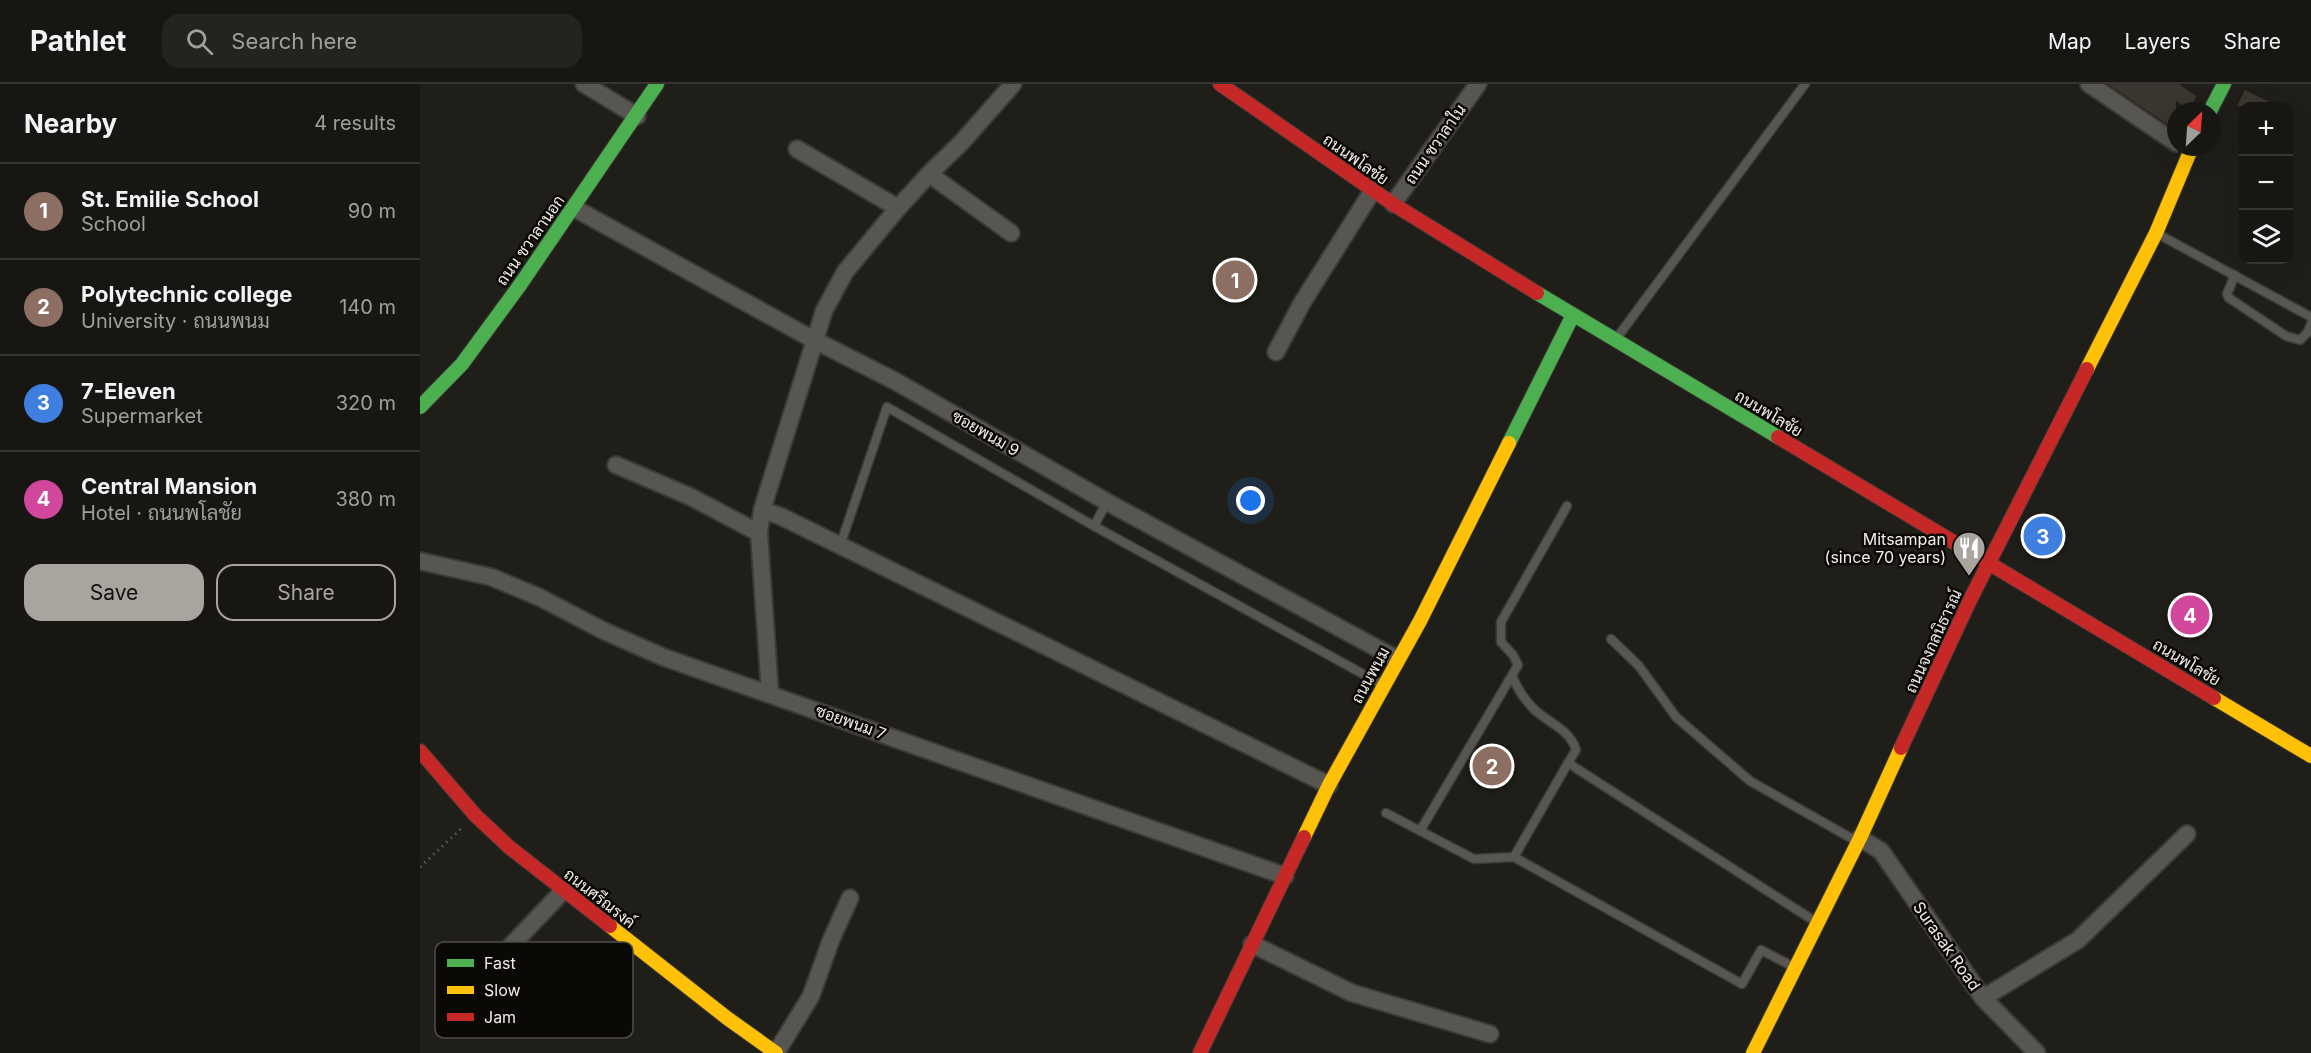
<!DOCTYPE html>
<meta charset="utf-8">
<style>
:root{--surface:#181612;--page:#252320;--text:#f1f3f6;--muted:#9f9f9f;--line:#363532;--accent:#a8a59f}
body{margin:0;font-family:Inter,Sarabun,sans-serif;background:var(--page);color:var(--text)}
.controls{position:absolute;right:18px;top:18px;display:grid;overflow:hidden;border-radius:12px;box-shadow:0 6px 24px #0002}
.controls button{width:54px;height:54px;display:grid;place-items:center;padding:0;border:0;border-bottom:2px solid var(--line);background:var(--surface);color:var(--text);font:30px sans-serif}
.compass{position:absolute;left:1747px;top:18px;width:54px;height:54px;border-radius:50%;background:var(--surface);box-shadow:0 6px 24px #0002;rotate:25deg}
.you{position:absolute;left:831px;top:417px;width:21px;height:21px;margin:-15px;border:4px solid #fff;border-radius:50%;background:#1a73e8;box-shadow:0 0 0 9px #1a73e833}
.badge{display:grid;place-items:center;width:39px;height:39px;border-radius:50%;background:var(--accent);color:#fff;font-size:20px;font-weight:700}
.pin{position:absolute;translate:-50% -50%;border:3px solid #fff;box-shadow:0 2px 6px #0006}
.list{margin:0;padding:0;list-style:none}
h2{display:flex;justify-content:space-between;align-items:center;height:78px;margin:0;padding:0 24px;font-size:26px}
h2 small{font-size:20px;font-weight:400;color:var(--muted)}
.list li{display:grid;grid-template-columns:39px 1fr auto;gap:18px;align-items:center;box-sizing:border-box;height:96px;padding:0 24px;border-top:2px solid var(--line)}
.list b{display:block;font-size:22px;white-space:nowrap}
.list p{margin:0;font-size:20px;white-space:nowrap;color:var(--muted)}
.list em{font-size:20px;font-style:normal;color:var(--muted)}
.actions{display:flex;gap:12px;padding:18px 24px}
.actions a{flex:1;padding:14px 0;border:2px solid var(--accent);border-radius:18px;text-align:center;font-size:21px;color:var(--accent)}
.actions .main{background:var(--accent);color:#111}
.icon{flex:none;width:33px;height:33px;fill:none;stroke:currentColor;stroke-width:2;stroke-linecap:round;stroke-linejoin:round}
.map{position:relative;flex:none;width:1891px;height:969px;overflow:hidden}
header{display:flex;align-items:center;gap:36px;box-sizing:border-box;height:84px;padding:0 30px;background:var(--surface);border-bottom:2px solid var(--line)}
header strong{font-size:28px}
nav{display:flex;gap:33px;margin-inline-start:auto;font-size:21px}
.search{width:420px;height:54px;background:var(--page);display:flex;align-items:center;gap:15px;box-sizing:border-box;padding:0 21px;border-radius:18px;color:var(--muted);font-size:22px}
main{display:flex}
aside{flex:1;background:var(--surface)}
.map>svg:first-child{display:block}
.building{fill:#3c3630}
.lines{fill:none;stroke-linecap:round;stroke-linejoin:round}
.lane-casing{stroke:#3b3a35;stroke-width:11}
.street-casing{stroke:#3b3a35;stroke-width:20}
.fast-casing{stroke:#3b3a35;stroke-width:16}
.slow-casing{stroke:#3b3a35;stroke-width:16}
.jam-casing{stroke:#3b3a35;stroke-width:16}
.path{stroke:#5c5a55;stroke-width:3;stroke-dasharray:1.5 4.5;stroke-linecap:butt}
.lane{stroke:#575652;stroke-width:8}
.street{stroke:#575652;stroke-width:16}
.fast{stroke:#4caf50;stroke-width:14}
.slow{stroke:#ffc107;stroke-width:14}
.jam{stroke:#c62828;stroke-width:14}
.labels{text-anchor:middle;stroke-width:5;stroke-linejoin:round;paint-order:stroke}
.street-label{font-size:16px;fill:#f1eee7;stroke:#0b0905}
.poi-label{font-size:16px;fill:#f1eee7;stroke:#0b0905;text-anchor:end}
.key{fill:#0b0905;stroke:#504e49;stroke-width:1.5}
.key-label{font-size:16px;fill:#f1eee7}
</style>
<header>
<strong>Pathlet</strong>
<div class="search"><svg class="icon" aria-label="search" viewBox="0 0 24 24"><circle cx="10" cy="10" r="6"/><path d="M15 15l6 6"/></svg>Search here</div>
<nav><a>Map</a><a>Layers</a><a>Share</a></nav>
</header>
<main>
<aside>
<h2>Nearby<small>4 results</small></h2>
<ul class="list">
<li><span class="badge" style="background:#8d6e63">1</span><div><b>St. Emilie School</b><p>School</p></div><em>90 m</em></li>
<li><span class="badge" style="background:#8d6e63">2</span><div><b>Polytechnic college</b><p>University · ถนนพนม</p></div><em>140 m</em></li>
<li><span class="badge" style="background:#3f7fe0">3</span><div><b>7-Eleven</b><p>Supermarket</p></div><em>320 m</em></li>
<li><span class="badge" style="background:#d1479c">4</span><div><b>Central Mansion</b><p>Hotel · ถนนพโลชัย</p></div><em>380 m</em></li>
</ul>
<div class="actions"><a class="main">Save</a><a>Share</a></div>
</aside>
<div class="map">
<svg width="1891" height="969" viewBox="0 0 1891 969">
<rect width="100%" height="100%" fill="#201e18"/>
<!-- building -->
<path class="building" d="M1688,0H1759L1776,12L1770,26L1756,17V46Z
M1825,6L1857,22H1817Z"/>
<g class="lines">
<!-- lane casing -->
<g class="lane-casing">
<path id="lane" d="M1736,149L1891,233
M1815,191L1807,210L1809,214L1866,252L1880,256L1888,248L1891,240
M1196,255L1385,0
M674,442L687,418
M420,462L467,323L674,442L963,601
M1191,555L1219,582L1256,633L1330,697L1438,758
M1092,592C1098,606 1105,617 1116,627C1131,640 1150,646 1156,666L1148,679
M966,729L1054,775L1094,773
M1000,747L1098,581L1093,571L1081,558V538L1147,422
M1374,883L1341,866L1322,900L1094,773L1148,679L1396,838"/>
</g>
<!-- street casing -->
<g class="street-casing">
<path id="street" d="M164,0L217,32
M1669,0L1756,59
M377,65L478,124
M509,90L591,149
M973,120L1058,0
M154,124L394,256L475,297L687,418L977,575
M856,268L882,219L953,106
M196,381L271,413L339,449
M342,426L360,432L909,701
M0,477L71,493L119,513L184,547L243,573L865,792
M350,609L339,449L342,426L404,227L425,188L478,124L509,90L541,59L593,0
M1440,754L1461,767L1563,914L1617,969
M832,860L932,909L1070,950
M44,911L144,806
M1563,914L1658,856L1767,750
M356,969L391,912L411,856L430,814"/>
</g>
<!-- fast casing -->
<g class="fast-casing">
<path id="fast" d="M1790,27L1804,0
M1117,209L1358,353
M0,323L42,280L100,201L237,0
M1089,359L1153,231"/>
</g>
<!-- slow casing -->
<g class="slow-casing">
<path id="slow" d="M1667,285L1736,149L1772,63
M1794,614L1891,672
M884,753L909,701L1000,537L1089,359
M190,842L307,934L356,969
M1333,969L1440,754L1481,664"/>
</g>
<!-- jam casing -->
<g class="jam-casing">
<path id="jam" d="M800,0L973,120L1117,209
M1358,353L1794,614
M1481,664L1549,518L1667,285
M0,667L55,731L89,763L190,842
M780,969L884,753"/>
</g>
<!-- path -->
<path class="path" d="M0,783L43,743"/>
<!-- lane -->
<use href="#lane" class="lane"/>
<!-- street -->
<use href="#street" class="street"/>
<!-- fast -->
<use href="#fast" class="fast"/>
<!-- slow -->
<use href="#slow" class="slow"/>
<!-- jam -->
<use href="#jam" class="jam"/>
</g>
<!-- icons -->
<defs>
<g id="restaurant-pin" transform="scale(1.725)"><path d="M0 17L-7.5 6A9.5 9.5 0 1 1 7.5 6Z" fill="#a8a59f" stroke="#0b0905"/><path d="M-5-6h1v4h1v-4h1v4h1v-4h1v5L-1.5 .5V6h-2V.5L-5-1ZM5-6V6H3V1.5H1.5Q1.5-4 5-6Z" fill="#fff"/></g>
</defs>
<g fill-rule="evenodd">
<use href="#restaurant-pin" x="1549" y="464"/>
</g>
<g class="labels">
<!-- street labels -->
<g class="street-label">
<text transform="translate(1015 60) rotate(-55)" y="6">ถนน ชวาลาใน</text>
<text transform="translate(936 75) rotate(35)" y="6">ถนนพโลชัย</text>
<text transform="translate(110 156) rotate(-55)" y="6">ถนน ชวาลานอก</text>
<text transform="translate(1349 329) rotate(31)" y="6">ถนนพโลชัย</text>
<text transform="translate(566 349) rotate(30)" y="6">ซอยพนม 9</text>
<text transform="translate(1513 557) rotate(-65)" y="6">ถนนจงกลนิธารณ์</text>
<text transform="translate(1767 578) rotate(31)" y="6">ถนนพโลชัย</text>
<text transform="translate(950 591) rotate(-61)" y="6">ถนนพนม</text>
<text transform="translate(431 638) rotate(20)" y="6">ซอยพนม 7</text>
<text transform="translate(180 814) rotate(38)" y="6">ถนนศรีณรงค์</text>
<text transform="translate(1527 862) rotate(55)" y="6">Surasak Road</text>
</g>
<!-- poi labels -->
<g class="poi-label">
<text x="1526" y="461">Mitsampan<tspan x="1526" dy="18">(since 70 years)</tspan></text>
</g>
</g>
<!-- legend -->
<rect x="15" y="858" width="198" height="96" rx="9" class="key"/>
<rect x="27" y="875" width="27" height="8" fill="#4caf50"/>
<rect x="27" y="902" width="27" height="8" fill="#ffc107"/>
<rect x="27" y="929" width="27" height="8" fill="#c62828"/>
<g class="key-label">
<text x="64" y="885">Fast</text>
<text x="64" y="912">Slow</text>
<text x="64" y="939">Jam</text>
</g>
</svg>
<div class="controls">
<button>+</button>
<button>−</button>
<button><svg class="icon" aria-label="layers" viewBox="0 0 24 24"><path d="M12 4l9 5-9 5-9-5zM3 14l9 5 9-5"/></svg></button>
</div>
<svg class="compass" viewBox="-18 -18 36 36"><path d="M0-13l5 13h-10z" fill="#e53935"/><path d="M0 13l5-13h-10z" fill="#9f9f9f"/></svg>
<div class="you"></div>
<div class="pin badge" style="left:815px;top:196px;background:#8d6e63">1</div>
<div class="pin badge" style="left:1072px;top:682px;background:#8d6e63">2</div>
<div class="pin badge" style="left:1623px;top:452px;background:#3f7fe0">3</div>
<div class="pin badge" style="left:1770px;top:531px;background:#d1479c">4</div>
</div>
</main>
